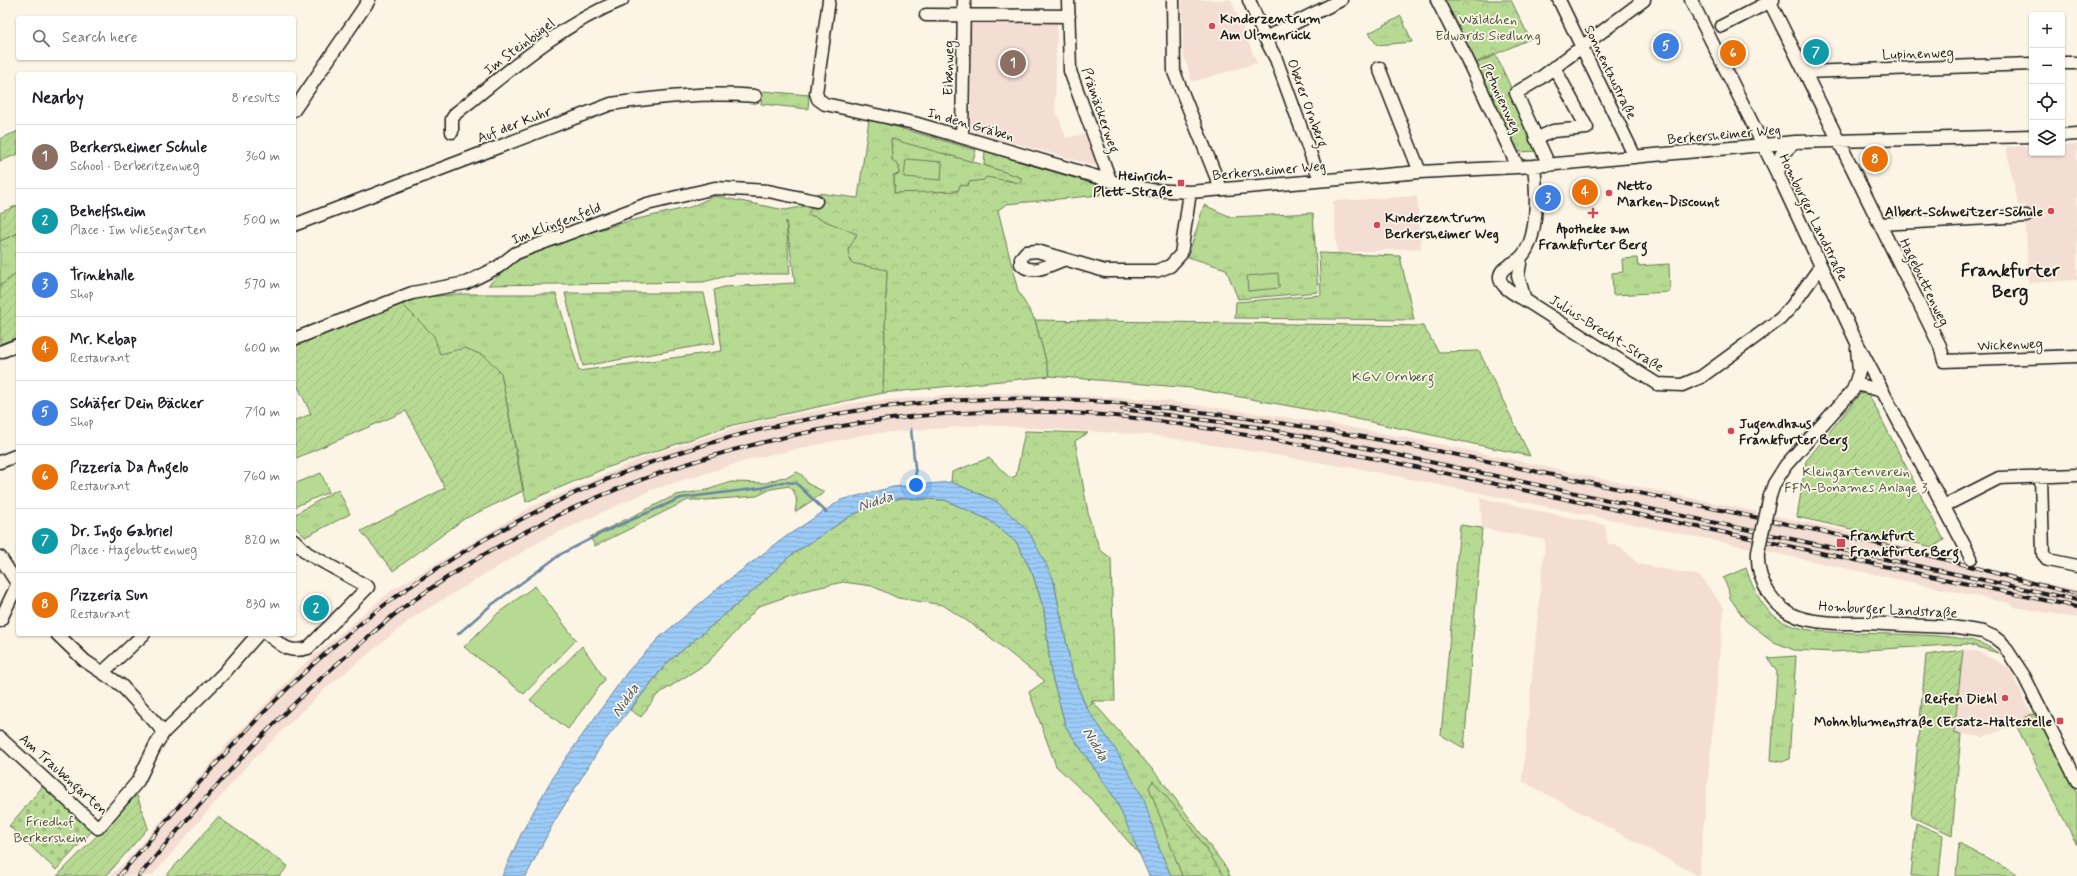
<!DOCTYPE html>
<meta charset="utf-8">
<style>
:root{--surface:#fff;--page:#f2f2f2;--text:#202124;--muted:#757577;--line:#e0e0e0;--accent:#db2777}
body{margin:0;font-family:Mynerve,sans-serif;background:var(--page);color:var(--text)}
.controls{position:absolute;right:12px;top:12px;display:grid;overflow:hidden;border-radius:4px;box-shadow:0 1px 3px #0004}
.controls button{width:36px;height:36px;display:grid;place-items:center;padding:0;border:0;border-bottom:1px solid var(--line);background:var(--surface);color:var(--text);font:20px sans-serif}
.you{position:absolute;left:916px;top:485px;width:14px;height:14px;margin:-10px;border:3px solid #fff;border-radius:50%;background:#1a73e8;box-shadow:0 0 0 6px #1a73e833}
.badge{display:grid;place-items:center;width:26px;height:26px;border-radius:50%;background:var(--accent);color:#fff;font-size:13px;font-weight:700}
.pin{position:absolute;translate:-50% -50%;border:2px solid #fff;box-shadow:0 1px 4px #0006}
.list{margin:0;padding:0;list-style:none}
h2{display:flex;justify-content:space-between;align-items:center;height:52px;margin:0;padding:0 16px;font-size:17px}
h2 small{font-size:13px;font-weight:400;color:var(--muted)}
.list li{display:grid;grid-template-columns:26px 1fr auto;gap:12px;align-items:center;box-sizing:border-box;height:64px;padding:0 16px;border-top:1px solid var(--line)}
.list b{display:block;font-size:15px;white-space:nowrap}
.list p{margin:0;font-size:13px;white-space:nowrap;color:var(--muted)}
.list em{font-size:13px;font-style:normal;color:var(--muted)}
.icon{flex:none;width:22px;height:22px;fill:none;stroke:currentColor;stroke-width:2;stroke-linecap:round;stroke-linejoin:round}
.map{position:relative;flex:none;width:2077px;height:876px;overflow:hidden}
.search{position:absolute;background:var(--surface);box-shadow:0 1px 3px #0004;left:16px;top:16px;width:280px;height:44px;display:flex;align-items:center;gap:10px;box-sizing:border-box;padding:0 14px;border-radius:4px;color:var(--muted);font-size:15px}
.panel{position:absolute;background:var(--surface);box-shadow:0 1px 3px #0004;left:16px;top:72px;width:280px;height:564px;border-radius:4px}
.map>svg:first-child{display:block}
.built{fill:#f4ddd2}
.grass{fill:url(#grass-tufts);stroke:#6a7b58}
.forest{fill:url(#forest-crowns);stroke:#6a7b58}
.wetland{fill:url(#wetland-marsh);stroke:#6a7b58}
.cemetery{fill:url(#cemetery-stones);stroke:#6a7b58}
.garden{fill:url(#garden-furrows);stroke:#6a7b58}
.pitch{fill:#b7da93;stroke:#6a7b58}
.water{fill:url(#water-rules);stroke:#69859f}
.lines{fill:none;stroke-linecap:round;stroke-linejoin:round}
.stream{stroke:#69859f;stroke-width:2.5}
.minor-casing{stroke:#1c1c1c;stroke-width:15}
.minor{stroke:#fcf5e5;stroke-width:12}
.rail-casing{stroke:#1c1c1c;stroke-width:4}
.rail{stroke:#fcf5e5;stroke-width:2.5;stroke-dasharray:8;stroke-linecap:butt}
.minor-bridge-casing{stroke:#1c1c1c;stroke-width:15;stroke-linecap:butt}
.minor-bridge{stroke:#fcf5e5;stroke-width:12}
.poi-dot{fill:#d1495b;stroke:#fcf5e5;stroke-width:1.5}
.labels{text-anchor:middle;stroke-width:3.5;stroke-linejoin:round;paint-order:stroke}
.poi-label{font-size:14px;font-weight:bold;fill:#1c1c1c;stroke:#fcf5e5;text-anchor:start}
.park-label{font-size:14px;fill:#4a5540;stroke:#fcf5e5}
.street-label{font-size:14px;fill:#1c1c1c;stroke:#fcf5e5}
.water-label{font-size:15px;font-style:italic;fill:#495969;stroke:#fcf5e5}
.district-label{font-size:18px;font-weight:bold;fill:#1c1c1c;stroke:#fcf5e5}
</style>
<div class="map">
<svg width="2077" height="876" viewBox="0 0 2077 876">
<defs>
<pattern id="grass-tufts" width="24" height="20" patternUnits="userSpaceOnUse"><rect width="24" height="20" fill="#b7da93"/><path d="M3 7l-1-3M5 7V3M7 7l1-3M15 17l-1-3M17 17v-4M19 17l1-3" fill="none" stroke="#9dba7e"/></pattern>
<pattern id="forest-crowns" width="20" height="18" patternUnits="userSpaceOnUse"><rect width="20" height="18" fill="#b7da93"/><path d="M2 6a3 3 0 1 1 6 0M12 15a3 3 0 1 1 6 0" fill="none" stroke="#9dba7e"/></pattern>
<pattern id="wetland-marsh" width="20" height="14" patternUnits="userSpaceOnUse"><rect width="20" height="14" fill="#b7da93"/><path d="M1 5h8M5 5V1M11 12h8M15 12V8" fill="none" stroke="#9dba7e"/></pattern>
<pattern id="cemetery-stones" width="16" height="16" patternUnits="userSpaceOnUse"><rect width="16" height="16" fill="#b7da93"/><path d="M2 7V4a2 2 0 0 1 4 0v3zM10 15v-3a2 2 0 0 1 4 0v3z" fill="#9dba7e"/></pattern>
<pattern id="garden-furrows" width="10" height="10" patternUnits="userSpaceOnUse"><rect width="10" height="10" fill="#b7da93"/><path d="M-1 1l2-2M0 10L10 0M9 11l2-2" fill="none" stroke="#9dba7e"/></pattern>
<pattern id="water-rules" width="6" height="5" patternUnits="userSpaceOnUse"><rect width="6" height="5" fill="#9ccbf7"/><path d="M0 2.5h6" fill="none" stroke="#86aed3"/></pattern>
</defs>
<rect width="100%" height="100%" fill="#fcf5e5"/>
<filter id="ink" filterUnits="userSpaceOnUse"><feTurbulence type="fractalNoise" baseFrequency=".025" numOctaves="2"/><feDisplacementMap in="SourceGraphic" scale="8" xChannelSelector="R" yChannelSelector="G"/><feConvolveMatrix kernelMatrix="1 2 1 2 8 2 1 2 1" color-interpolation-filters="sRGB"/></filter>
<g filter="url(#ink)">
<!-- built -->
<path class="built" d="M1182,0H1231L1257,63L1192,82L1183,52Z
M1057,19L1055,107L1066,138L1084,134L1097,166L971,131V20Z
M2062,145H2077V280L2028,283L2025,205H2018L2006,147L2032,146V153H2062Z
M1417,196L1421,248L1337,253L1333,201Z
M983,392L1153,399L1327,423L1440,444L1879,538L1889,543L1904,546L1908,544L1914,545L1918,550L2038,582L2077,590V618L2014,607L2009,603L1746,547L1366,470L1151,435L982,425L868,434L755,458L651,490L546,538L415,616L325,689L251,761L152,876H110L131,856L229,742L303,665L392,590L531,507L640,459L745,424L861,402Z
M1480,498L1605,525L1608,544L1621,547L1638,564L1700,576L1724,608L1699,876L1522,781L1545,540L1482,528Z
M1963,650L1977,651L2008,667L2032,714L2005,729L1983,737L1954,733Z"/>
<!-- grass -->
<path class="grass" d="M1401,16L1412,42L1377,45L1369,33Z
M1496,55L1540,151L1517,152L1473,65Z
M763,91L809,95L808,109L761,104Z
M891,138L984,165L1023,178L1020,184L1008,180L969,182C964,198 909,193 894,193V174H899V166L892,160Z
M715,196L785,210L812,205L809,214L858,234L848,250L887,270L883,393L733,425L606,468L526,502L501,373L440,354L398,300L458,294H556L579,371L722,351L714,290L724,287L795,283L786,221L790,274H735L703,282L488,285L513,263L551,244L629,221L690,207Z
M1204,205L1231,217L1313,213L1318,292L1238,299L1226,269L1188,257Z
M18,233V272L0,286V241Z
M1319,253L1400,256L1414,320L1235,318L1236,302L1321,295Z
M1637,258L1638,266L1669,264L1670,292L1613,295L1612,273L1623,272L1622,259Z
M565,293H704L715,343L583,366Z
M338,489L350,514L305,537L294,526V515Z
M1746,568C1766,631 1797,631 1856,633C1883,634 1911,634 1938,636C1959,638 1980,639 1998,653L1967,644L1832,652L1794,650L1774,642L1746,621L1730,598L1728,588L1723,578Z
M1796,656L1789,759L1782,762L1771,760L1777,672L1768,658Z
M1092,701L1160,778L1227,869L1230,876H1171L1159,848L1086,707L1091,705Z
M2032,714L2040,716L2077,793V845L2015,723Z"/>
<!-- forest -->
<path class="forest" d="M1442,0H1511L1530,39L1475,63Z
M869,119L976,150L973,162L891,139L892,160L899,166V174L894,175V193L958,191L960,185L968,186L969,182L984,180L986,177L1020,183L1022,178L984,165L985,151L1101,186L1100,195L1007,204L998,210L1018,291L1035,320L1050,376L883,393L887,270L851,263L848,250L857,234L808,214L818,193L858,198Z
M1025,431L1088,433L1075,441L1089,518L1100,550L1111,558L1115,701H1092L1091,705L1086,707L1073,675L1053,578L996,501L951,482L952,472L989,458L1010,478L1016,476Z
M797,472L802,475L808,484L825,492L795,512C797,501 798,494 789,486L771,489L757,496L707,500H688L595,546L590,537L676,495L707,490L731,482L766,483L779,478L788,477Z
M902,498L945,500L989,520L1017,543L1033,575L1044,610L1051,673L1066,727L1116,800L1141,856L1091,799L1056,766L1029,692L1045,681L982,631L943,605L898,598L872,586L843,582L803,591L759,606L707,663L657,695L641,717L630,710L667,663L754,590L790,556L852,515L886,501Z
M1460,525L1482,528L1464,748L1441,735Z
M1916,823L1943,835L1939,876H1911Z
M1959,843L2015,873V876H1956Z"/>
<!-- wetland -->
<path class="wetland" d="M1153,781L1190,825L1224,876H1182L1149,787Z"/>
<!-- cemetery -->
<path class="cemetery" d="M43,786L92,831L56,870L9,826Z"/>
<!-- garden -->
<path class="garden" d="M18,131V154L0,161V139Z
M18,205V233L0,241V213Z
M18,272V337L0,344V286Z
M398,300L434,336L440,354L465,348L485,356L501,373L523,491L464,519L393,571L361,531L445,488L406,411L294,459V421L311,414L294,378V344Z
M1035,320L1423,326L1439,352L1479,351L1530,456L1333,414L1191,388L1050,376Z
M1868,393L1944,540L1933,547L1797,517L1806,461L1860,394Z
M1963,650L1954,733L1961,734L1952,835L1911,816L1926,655Z
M137,795L148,828L106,876H57Z
M218,817L288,866L280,876H166Z"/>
<!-- pitch -->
<path class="pitch" d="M906,159L942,162L941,180L904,177Z
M1278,273L1279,288L1248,291L1247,276Z
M321,473L329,492L294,507V484Z
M535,586L576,640L524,694L464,647L498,613Z
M582,646L605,679L568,729L530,700Z"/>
<!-- water -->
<path class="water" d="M951,482L996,501L1029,532L1053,578L1073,675L1086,707L1116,750L1144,799L1159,848L1171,876H1149L1116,800L1066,727L1051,673L1044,610L1033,575L1017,543L989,520L945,500L902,498L886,501L852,515L790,556L754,590L667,663L603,743L554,822L526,876H502L522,832L554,775L628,671L660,637L722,585L784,538L841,500L893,487Z"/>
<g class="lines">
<!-- stream -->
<path class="stream" d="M911,429L917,487
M458,634L490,606L561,554L604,532L681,498L761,488L783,482L796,483L826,512"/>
<!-- minor casing -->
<g class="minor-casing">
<path id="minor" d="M829,0L816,93L818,99L825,104L914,123L1121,184L1151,190L1190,192L1420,172L1534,166L1795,142L2032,136
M1068,0L1070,71L1110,180
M1173,0L1174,72L1221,189
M1249,0L1265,38
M1437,0L1466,57L1518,167
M1559,0L1635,157
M1691,0L1782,183L1856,341L1971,558
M1770,2L1940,346L1944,361L2077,356
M926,15L1069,16
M1722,26L1773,0
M2062,63H2077
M1379,68L1420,172
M1805,72L2032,64
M294,110L369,0
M452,132V119L456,113C508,72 559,25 622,0
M2062,135L2077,134
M962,137L964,0
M1536,139L1553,131L1587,128L1554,67
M1549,165L1516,93L1539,79L1644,0
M1778,176L1781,155L1795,142
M1320,180L1276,59L1265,38L1341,0
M1880,224L2026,216
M294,225L611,104C659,97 706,92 755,96
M1521,257L1518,276L1525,300L1657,384L1682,385L1701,377L1780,319L1792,306L1821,266
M1063,260C1050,265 1031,276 1021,264V258L1026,252L1037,251L1105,271H1156L1170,266L1181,254L1190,192
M1525,300C1518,296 1498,286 1500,276C1501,267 1515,263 1520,258C1539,241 1537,190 1534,166
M294,339L412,293L466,283L498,267L516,253L647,204L715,188L768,191L816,201
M0,352L18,345
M1856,384L1883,391
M0,462L18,455
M2041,476L2043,554L2048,560L2077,566
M1770,496L1774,484L1786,465L1853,390L1859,372L1857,348
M1944,506L1999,478L2077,475
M1758,552C1756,582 1775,612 1805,619C1826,624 1848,623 1869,623C1897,625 1924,626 1952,627L1983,632L1994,637L2003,644L2024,676L2077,781
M0,557L18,585
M0,621L18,583
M57,634L85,661L121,685L164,732
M267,634C282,645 288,654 308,648L368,587L307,553L294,540
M103,672L144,634
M0,738L98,828L138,781L155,746L164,732L224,673L258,634"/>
</g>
<!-- minor -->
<use href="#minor" class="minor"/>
<!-- rail casing -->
<g class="rail-casing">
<path id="rail" d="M1122,409L1257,427L1360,447L2077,600
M119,876C206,774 288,674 398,595C591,457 819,393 1055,399C1098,400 1141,405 1184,410C1305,424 1424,447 1543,473C1672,500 1803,526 1931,556C1980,568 2028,583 2077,594
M139,876C208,794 275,715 358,646C374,632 390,617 407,605C602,464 849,398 1088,414C1141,417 1194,426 1246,435C1344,451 1441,472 1537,493C1717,531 1897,569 2077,607"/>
</g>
<!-- rail -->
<use href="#rail" class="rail"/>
<!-- minor-bridge casing -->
<g class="minor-bridge-casing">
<path id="minor-bridge" d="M1758,552L1770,496"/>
</g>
<!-- minor-bridge -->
<use href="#minor-bridge" class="minor-bridge"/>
</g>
</g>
<!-- markers -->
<g class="poi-dot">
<circle cx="1212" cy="26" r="4"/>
<rect x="1177" y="179" width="8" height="8" rx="2"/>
<circle cx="1609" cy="193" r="4"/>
<circle cx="2051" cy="211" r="4"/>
<path d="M1591 207h4v4h4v4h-4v4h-4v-4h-4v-4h4z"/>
<circle cx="1377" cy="225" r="4"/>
<circle cx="1731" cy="431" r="4"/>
<rect x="1836" y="538" width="10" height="10" rx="2"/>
<circle cx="2005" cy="698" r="4"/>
<rect x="2056" y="717" width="8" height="8" rx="2"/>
</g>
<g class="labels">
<!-- poi labels -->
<g class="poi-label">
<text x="1220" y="23">Kinderzentrum<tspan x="1220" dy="16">Am Ulmenrück</tspan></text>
<text x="1173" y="180" text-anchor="end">Heinrich-<tspan x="1173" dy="16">Plett-Straße</tspan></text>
<text x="1617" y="190">Netto<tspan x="1617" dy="16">Marken-Discount</tspan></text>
<text x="2043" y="216" text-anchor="end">Albert-Schweitzer-Schule</text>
<text x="1385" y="222">Kinderzentrum<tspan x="1385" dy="16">Berkersheimer Weg</tspan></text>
<text x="1593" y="233" text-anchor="middle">Apotheke am<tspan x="1593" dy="16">Frankfurter Berg</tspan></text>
<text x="1739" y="428">Jugendhaus<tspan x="1739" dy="16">Frankfurter Berg</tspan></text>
<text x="1850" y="540">Frankfurt<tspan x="1850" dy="16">Frankfurter Berg</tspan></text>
<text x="1997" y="703" text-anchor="end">Reifen Diehl</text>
<text x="2052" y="726" text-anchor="end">Mohnblumenstraße (Ersatz-Haltestelle</text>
</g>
<!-- park labels -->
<g class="park-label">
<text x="1488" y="24">Wäldchen<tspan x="1488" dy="16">Edwards Siedlung</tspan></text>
<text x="1393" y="381">KGV Ornberg</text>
<text x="1856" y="476">Kleingartenverein<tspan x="1856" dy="16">FFM-Bonames Anlage 3</tspan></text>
<text x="50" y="826">Friedhof<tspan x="50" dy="16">Berkersheim</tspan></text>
</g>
<!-- street labels -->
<g class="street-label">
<text transform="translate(519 46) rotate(-37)" y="5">Im Steinbügel</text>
<text transform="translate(1918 53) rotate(-2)" y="5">Lupinenweg</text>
<text transform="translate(948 68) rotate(-89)" y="5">Eibenweg</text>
<text transform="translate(1611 72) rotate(64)" y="5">Sonnentaustraße</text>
<text transform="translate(1502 98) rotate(65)" y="5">Petunienweg</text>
<text transform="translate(1308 103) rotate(70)" y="5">Oberer Ornberg</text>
<text transform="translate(1101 110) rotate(71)" y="5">Prämäckerweg</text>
<text transform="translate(514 124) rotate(-21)" y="5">Auf der Kuhr</text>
<text transform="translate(971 124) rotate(16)" y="5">In den Gräben</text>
<text transform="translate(1724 134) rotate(-5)" y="5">Berkersheimer Weg</text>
<text transform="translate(1269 170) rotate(-5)" y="5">Berkersheimer Weg</text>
<text transform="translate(1814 217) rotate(64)" y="5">Homburger Landstraße</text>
<text transform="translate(556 223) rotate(-21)" y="5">Im Klingenfeld</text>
<text transform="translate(1925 282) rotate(64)" y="5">Hagebuttenweg</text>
<text transform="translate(1607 333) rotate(32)" y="5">Julius-Brecht-Straße</text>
<text transform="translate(2010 344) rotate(-2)" y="5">Wickenweg</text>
<text transform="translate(1888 609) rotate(3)" y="5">Homburger Landstraße</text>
<text transform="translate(64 774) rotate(42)" y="5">Am Traubengarten</text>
</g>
<!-- water labels -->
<g class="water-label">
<text transform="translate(875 501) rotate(-18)" y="5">Nidda</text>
<text transform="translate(625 700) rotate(-55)" y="5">Nidda</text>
<text transform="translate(1096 744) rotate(59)" y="5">Nidda</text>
</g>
<!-- district labels -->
<g class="district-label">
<text x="2010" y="276">Frankfurter<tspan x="2010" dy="21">Berg</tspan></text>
</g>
</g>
</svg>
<div class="controls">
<button>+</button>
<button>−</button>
<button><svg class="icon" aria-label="locate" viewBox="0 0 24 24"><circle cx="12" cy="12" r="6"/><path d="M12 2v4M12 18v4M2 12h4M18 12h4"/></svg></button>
<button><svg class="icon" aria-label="layers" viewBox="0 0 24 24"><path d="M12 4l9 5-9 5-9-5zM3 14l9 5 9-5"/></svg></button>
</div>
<div class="you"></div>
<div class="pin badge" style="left:1013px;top:63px;background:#8d6e63">1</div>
<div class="pin badge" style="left:316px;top:608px;background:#0f9aa8">2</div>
<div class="pin badge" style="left:1548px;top:198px;background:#3f7fe0">3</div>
<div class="pin badge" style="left:1585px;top:192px;background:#e8710a">4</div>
<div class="pin badge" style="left:1666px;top:46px;background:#3f7fe0">5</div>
<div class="pin badge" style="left:1733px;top:53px;background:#e8710a">6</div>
<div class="pin badge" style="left:1816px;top:52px;background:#0f9aa8">7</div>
<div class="pin badge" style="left:1875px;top:159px;background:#e8710a">8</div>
<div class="search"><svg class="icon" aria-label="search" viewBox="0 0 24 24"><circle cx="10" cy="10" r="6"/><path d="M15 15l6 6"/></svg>Search here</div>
<section class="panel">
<h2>Nearby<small>8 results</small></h2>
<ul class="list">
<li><span class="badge" style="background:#8d6e63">1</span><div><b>Berkersheimer Schule</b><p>School · Berberitzenweg</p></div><em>360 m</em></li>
<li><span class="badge" style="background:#0f9aa8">2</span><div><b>Behelfsheim</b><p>Place · Im Wiesengarten</p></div><em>500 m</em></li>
<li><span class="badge" style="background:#3f7fe0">3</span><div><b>Trinkhalle</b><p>Shop</p></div><em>570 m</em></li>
<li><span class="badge" style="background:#e8710a">4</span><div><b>Mr. Kebap</b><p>Restaurant</p></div><em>600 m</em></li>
<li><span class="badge" style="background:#3f7fe0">5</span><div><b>Schäfer Dein Bäcker</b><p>Shop</p></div><em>710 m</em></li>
<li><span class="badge" style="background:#e8710a">6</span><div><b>Pizzeria Da Angelo</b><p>Restaurant</p></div><em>760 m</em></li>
<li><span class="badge" style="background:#0f9aa8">7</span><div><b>Dr. Ingo Gabriel</b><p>Place · Hagebuttenweg</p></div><em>820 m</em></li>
<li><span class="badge" style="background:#e8710a">8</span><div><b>Pizzeria Sun</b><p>Restaurant</p></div><em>830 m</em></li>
</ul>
</section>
</div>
